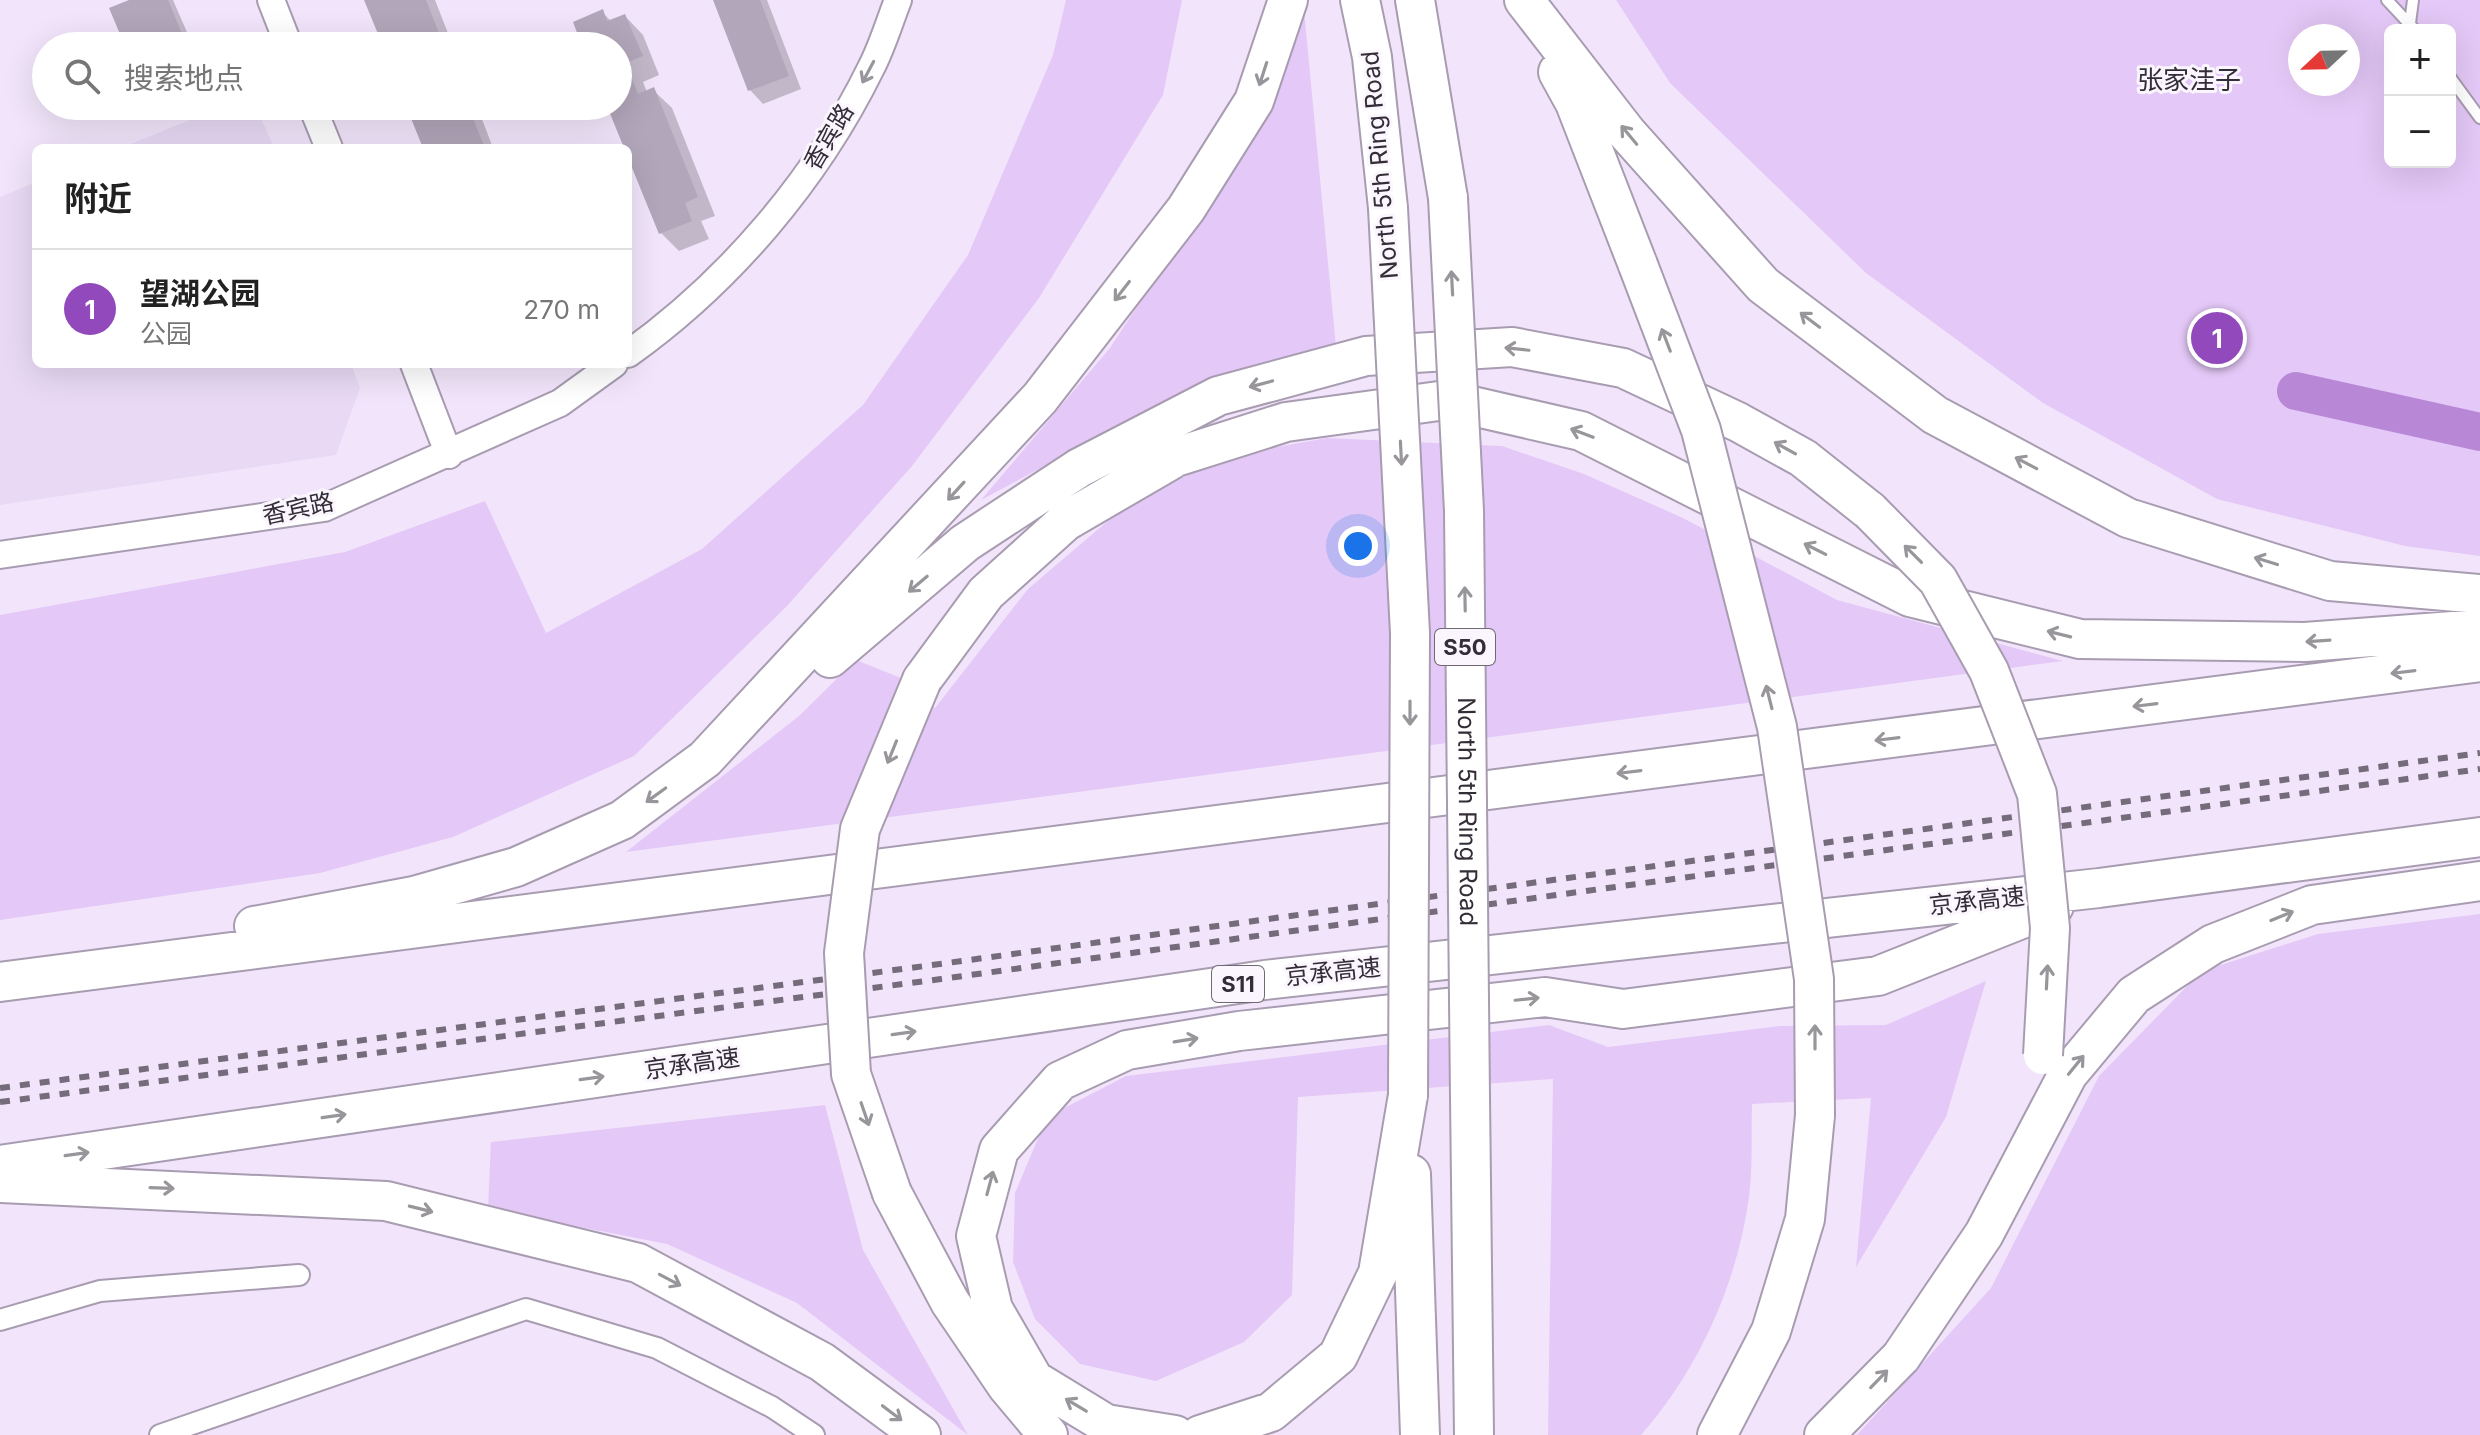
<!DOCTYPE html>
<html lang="zh">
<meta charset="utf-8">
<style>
:root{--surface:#fff;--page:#f6f6f6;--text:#222;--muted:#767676;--line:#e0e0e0;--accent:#9249bb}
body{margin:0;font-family:Inter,"Noto Sans SC",sans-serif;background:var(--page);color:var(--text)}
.controls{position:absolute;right:24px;top:24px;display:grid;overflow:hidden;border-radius:12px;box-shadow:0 8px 32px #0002}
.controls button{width:72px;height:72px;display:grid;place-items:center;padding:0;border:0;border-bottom:2px solid var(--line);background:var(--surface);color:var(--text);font:40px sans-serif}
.compass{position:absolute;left:2288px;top:24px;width:72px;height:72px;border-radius:50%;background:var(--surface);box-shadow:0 8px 32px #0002;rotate:248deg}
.you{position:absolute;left:1358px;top:546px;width:28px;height:28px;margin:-20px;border:6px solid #fff;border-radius:50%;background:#1a73e8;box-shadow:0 0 0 12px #1a73e833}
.badge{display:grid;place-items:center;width:52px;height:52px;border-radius:50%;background:var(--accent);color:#fff;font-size:26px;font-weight:700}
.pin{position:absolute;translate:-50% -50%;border:4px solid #fff;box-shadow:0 2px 8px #0006}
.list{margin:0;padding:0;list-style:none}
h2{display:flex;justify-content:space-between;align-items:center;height:104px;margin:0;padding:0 32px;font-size:34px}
h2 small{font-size:26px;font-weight:400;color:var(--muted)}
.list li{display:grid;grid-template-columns:52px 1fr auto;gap:24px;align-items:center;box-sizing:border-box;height:120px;padding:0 32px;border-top:2px solid var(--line)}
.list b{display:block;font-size:30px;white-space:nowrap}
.list p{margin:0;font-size:26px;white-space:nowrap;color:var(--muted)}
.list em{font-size:26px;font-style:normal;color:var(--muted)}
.icon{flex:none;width:44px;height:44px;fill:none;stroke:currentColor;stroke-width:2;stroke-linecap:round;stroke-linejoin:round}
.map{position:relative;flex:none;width:2480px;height:1435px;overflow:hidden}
.search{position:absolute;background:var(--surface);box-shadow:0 8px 32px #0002;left:32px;top:32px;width:600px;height:88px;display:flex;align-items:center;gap:20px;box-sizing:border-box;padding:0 28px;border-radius:44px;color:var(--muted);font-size:30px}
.panel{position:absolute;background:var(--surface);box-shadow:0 8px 32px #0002;left:32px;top:144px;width:600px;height:224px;border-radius:12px}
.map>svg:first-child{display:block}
.built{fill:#e9d9f5}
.green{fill:#e4c8f7;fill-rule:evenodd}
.shadow{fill:#0003}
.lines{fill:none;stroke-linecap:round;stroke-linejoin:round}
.river{stroke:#b888d7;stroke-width:38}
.building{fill:#b2a6ba}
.service-casing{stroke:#a89cb1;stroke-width:14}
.minor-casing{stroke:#a89cb1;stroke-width:24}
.tertiary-casing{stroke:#a89cb1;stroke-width:30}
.motorway-casing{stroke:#a89cb1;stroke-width:42}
.service{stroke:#fff;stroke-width:10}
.minor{stroke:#fff;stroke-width:20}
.tertiary{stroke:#fff;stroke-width:26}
.motorway{stroke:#fff;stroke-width:38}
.rail{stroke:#746c7a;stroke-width:6;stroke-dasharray:10 10;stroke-linecap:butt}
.motorway-bridge-casing{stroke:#a89cb1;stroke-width:42;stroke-linecap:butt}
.motorway-bridge{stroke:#fff;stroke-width:38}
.oneway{stroke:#98969a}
.labels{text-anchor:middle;stroke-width:6;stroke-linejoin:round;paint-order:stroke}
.shield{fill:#fbf5fe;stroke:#6e6972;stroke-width:2}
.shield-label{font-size:22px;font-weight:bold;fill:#322d36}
.street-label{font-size:24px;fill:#322d36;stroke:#fbf5fe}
.neighbourhood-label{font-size:26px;fill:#322d36;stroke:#fbf5fe}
</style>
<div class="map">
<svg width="2480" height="1435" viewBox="0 0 2480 1435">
<rect width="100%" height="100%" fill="#f2e5fb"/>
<!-- built -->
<path class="built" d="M224,106H256L274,148H121Z
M36,182V364H351L360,388L336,455L0,505V197Z"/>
<!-- green -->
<path class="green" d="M1066,0H1182L1163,95L1039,298L912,466L786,607L634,756L453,837L320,873L0,920V615L345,552L485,501L546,633L702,549L863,405L968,255L1053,55Z
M1616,0H2480V556L2405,546L2217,499L2043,403L1866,273L1670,83ZM2390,30H2450V162H2390ZM2300,36H2348V84H2300Z
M1304,10L1336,347L1136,417L981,500L1110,348L1155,279Z
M1327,438L1502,446L1584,474L1683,518L1837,600L2063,661L626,852L799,716L856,660L901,678L935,708L1028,589L1116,514L1221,457Z
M2480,914V1435H1857L1991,1288L2099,1076L2202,971L2318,934Z
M1986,981L1946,1117L1856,1267L1871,1098L1752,1104C1751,1135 1753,1167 1749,1197C1737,1284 1699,1369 1641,1435H1548L1553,1079L1298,1097L1292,1295L1244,1342L1156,1381L1080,1364L1035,1319L1013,1262L1015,1193L1047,1117L1126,1076L1549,1025L1608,1047L1781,1026L1886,1025Z
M825,1105L863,1250L968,1435L797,1303L667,1244L488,1209L491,1142Z"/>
<!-- shadow -->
<path class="shadow" d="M134,0H173L193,46H127Z
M367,0H435L453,46H385Z
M715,0H767L801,89L763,104L750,90Z
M602,12L612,22L625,16L643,35L659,75L643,82L647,92L653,90L672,108L715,216L701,221L709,239L679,251L661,233L609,106H618V46H585Z
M152,106H196L165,119Z
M409,106H477L493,148H425Z"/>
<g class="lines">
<!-- river -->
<path class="river" d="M2296,391L2480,432"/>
</g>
<!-- building -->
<path class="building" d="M129,0H168L187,46H125L109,8Z
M364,0H426L444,46H383Z
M713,0H760L789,76L748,91Z
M603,9L607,21L625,14L643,56L626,63L638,94L654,87L698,197L685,203L692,221L659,234L628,158V148H624L607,106H618V46H582L573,22Z
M406,106H468L485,148H423Z"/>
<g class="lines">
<!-- service casing -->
<g class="service-casing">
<path id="service" d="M2387,0L2415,30
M2410,23L2413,0
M2450,77L2480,118"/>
</g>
<!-- minor casing -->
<g class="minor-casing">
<path id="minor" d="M0,1320L100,1291L299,1275
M160,1435L526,1309L657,1348L772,1407L814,1435"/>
</g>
<!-- tertiary casing -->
<g class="tertiary-casing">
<path id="tertiary" d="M271,0L289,46
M312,106L329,148
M628,354C729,282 816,180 871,68C882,47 889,23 898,0
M414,364L449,455
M0,555L324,508L560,403L614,364"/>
</g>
<!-- motorway casing -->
<g class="motorway-casing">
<path id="motorway" d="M1360,0L1372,57L1388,208
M1415,0L1448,198
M1524,0L1627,133L1763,285L1935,415L2128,518L2330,581L2480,594
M1558,72L1575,103L1638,265
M830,658L965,543L1079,468L1218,396L1366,356L1512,347L1623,368L1738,422L1803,458L1870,511
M922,680L986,593L1066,521L1176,457L1286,422L1446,400L1581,431L1910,597L2080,639L2305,642L2480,629
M254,926L414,896L516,867L622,820L705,759L1040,398L1186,209L1254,101L1288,0
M0,982L2480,662
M1470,1097L1474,1435
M0,1165L1265,980L2099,888L2480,837
M1411,1174L1420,1435
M0,1183L386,1201L638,1263L822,1362L921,1435
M892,1193L950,1302L1007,1386L1048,1435
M1175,1435L1106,1424L1034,1380L993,1309L976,1236L999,1150L1060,1081L1127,1050L1239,1031L1545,997L1623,1009L1878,976L2054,906
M1200,1435L1271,1412L1338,1356L1378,1273L1408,1095
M1717,1435L1771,1331L1805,1219L1815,1115
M1824,1435L1901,1357L1984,1234L2068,1074L2134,995L2213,944L2312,905L2480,881"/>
</g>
<!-- service -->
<use href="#service" class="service"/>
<!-- minor -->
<use href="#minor" class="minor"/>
<!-- tertiary -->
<use href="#tertiary" class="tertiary"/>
<!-- motorway -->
<use href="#motorway" class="motorway"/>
<!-- rail -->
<path class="rail" d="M0,1088L940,964L2480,753
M0,1102L941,979L2480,769"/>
<!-- motorway-bridge casing -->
<g class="motorway-bridge-casing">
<g id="motorway-bridge">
<path id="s1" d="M1448,198L1464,511L1470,1097"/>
<path d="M1388,208L1410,633L1408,1095"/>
<path d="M1638,265L1701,430L1777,727L1814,979L1815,1115"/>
<path d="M1870,511L1938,580L1989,671L2037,794L2050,928L2043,1055"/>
<path d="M892,1193L851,1074L844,953L860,829L922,680"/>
</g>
</g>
<!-- motorway-bridge -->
<use href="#motorway-bridge" class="motorway-bridge"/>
</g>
<!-- one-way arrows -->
<defs><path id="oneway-shaft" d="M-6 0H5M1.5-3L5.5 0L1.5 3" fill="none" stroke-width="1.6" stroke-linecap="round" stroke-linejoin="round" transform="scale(2)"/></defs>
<g class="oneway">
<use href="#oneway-shaft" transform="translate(868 72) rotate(118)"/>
<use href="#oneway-shaft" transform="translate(1263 74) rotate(108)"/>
<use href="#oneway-shaft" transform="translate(1629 135) rotate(-130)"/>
<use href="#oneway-shaft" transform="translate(1452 283) rotate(-93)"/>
<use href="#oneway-shaft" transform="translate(1122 291) rotate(128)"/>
<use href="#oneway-shaft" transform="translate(1810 320) rotate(-143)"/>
<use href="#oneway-shaft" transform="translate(1666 340) rotate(-111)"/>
<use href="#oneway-shaft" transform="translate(1517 349) rotate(-174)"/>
<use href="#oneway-shaft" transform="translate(1261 384) rotate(165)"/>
<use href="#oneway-shaft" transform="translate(1582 433) rotate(-159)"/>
<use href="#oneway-shaft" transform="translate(1785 448) rotate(-151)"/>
<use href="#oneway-shaft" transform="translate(1401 453) rotate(87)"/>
<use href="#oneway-shaft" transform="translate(2026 463) rotate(-152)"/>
<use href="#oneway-shaft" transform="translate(956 491) rotate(132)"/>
<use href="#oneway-shaft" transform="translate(1815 549) rotate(-153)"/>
<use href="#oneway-shaft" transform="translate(1913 554) rotate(-135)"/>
<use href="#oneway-shaft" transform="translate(2266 561) rotate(-163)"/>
<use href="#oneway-shaft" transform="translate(918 584) rotate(140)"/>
<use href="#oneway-shaft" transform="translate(1465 599) rotate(-91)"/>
<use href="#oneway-shaft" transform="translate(2059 634) rotate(-166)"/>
<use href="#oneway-shaft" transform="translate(2318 641) rotate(176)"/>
<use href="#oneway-shaft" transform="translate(2403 672) rotate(173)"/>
<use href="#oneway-shaft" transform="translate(1769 697) rotate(-104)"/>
<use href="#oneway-shaft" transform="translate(2145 705) rotate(173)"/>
<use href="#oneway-shaft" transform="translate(1410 713) rotate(90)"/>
<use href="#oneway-shaft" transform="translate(1887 739) rotate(173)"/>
<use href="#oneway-shaft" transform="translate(892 752) rotate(112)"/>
<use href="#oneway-shaft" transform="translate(1629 772) rotate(173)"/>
<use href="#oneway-shaft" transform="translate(656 795) rotate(144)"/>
<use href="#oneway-shaft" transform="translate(2282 916) rotate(-22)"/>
<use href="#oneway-shaft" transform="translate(2047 977) rotate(-87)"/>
<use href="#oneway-shaft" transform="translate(1527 999) rotate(-6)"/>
<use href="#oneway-shaft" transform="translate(904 1033) rotate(-8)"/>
<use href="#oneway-shaft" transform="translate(1815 1037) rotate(-90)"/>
<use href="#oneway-shaft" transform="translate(1186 1040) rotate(-9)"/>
<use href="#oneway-shaft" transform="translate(2076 1065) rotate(-51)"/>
<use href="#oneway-shaft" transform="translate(592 1078) rotate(-8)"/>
<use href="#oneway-shaft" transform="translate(865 1114) rotate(71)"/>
<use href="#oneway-shaft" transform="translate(334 1116) rotate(-8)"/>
<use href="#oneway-shaft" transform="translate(77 1154) rotate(-8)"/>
<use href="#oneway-shaft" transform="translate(990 1183) rotate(-75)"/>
<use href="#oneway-shaft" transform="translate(162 1188) rotate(2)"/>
<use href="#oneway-shaft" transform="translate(421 1209) rotate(14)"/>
<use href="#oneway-shaft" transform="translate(670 1280) rotate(28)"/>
<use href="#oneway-shaft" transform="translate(1879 1379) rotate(-46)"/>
<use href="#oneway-shaft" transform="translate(1076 1405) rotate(-149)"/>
<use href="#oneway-shaft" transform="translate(892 1413) rotate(37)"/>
</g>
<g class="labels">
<!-- shield labels -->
<g class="shield">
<rect x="1435" y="629" width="60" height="36" rx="6"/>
<rect x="1212" y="966" width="52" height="36" rx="6"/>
</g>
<g class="shield-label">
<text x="1465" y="655">S50</text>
<text x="1238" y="992">S11</text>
</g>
<!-- street labels -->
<g class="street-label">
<text transform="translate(829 137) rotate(-59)" y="8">香宾路</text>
<text transform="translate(1380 165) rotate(-95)" y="8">North 5th Ring Road</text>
<text transform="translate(298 509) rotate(-12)" y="8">香宾路</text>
<text dy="8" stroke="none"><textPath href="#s1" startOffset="614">North 5th Ring Road</textPath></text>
<text transform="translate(1977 901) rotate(-6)" y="8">京承高速</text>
<text transform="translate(1333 972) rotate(-6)" y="8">京承高速</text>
<text transform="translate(692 1064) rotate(-8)" y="8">京承高速</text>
</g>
<!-- neighbourhood labels -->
<g class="neighbourhood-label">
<text x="2189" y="89">张家洼子</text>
</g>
</g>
</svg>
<div class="controls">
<button>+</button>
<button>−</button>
</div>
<svg class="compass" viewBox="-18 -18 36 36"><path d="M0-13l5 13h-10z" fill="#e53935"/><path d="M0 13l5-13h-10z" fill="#767676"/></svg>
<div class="you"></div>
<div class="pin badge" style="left:2217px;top:338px">1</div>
<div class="search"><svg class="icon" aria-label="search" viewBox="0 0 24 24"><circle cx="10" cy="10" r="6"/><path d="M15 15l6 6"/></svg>搜索地点</div>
<section class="panel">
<h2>附近<small></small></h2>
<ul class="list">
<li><span class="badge">1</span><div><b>望湖公园</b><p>公园</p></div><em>270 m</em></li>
</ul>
</section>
</div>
